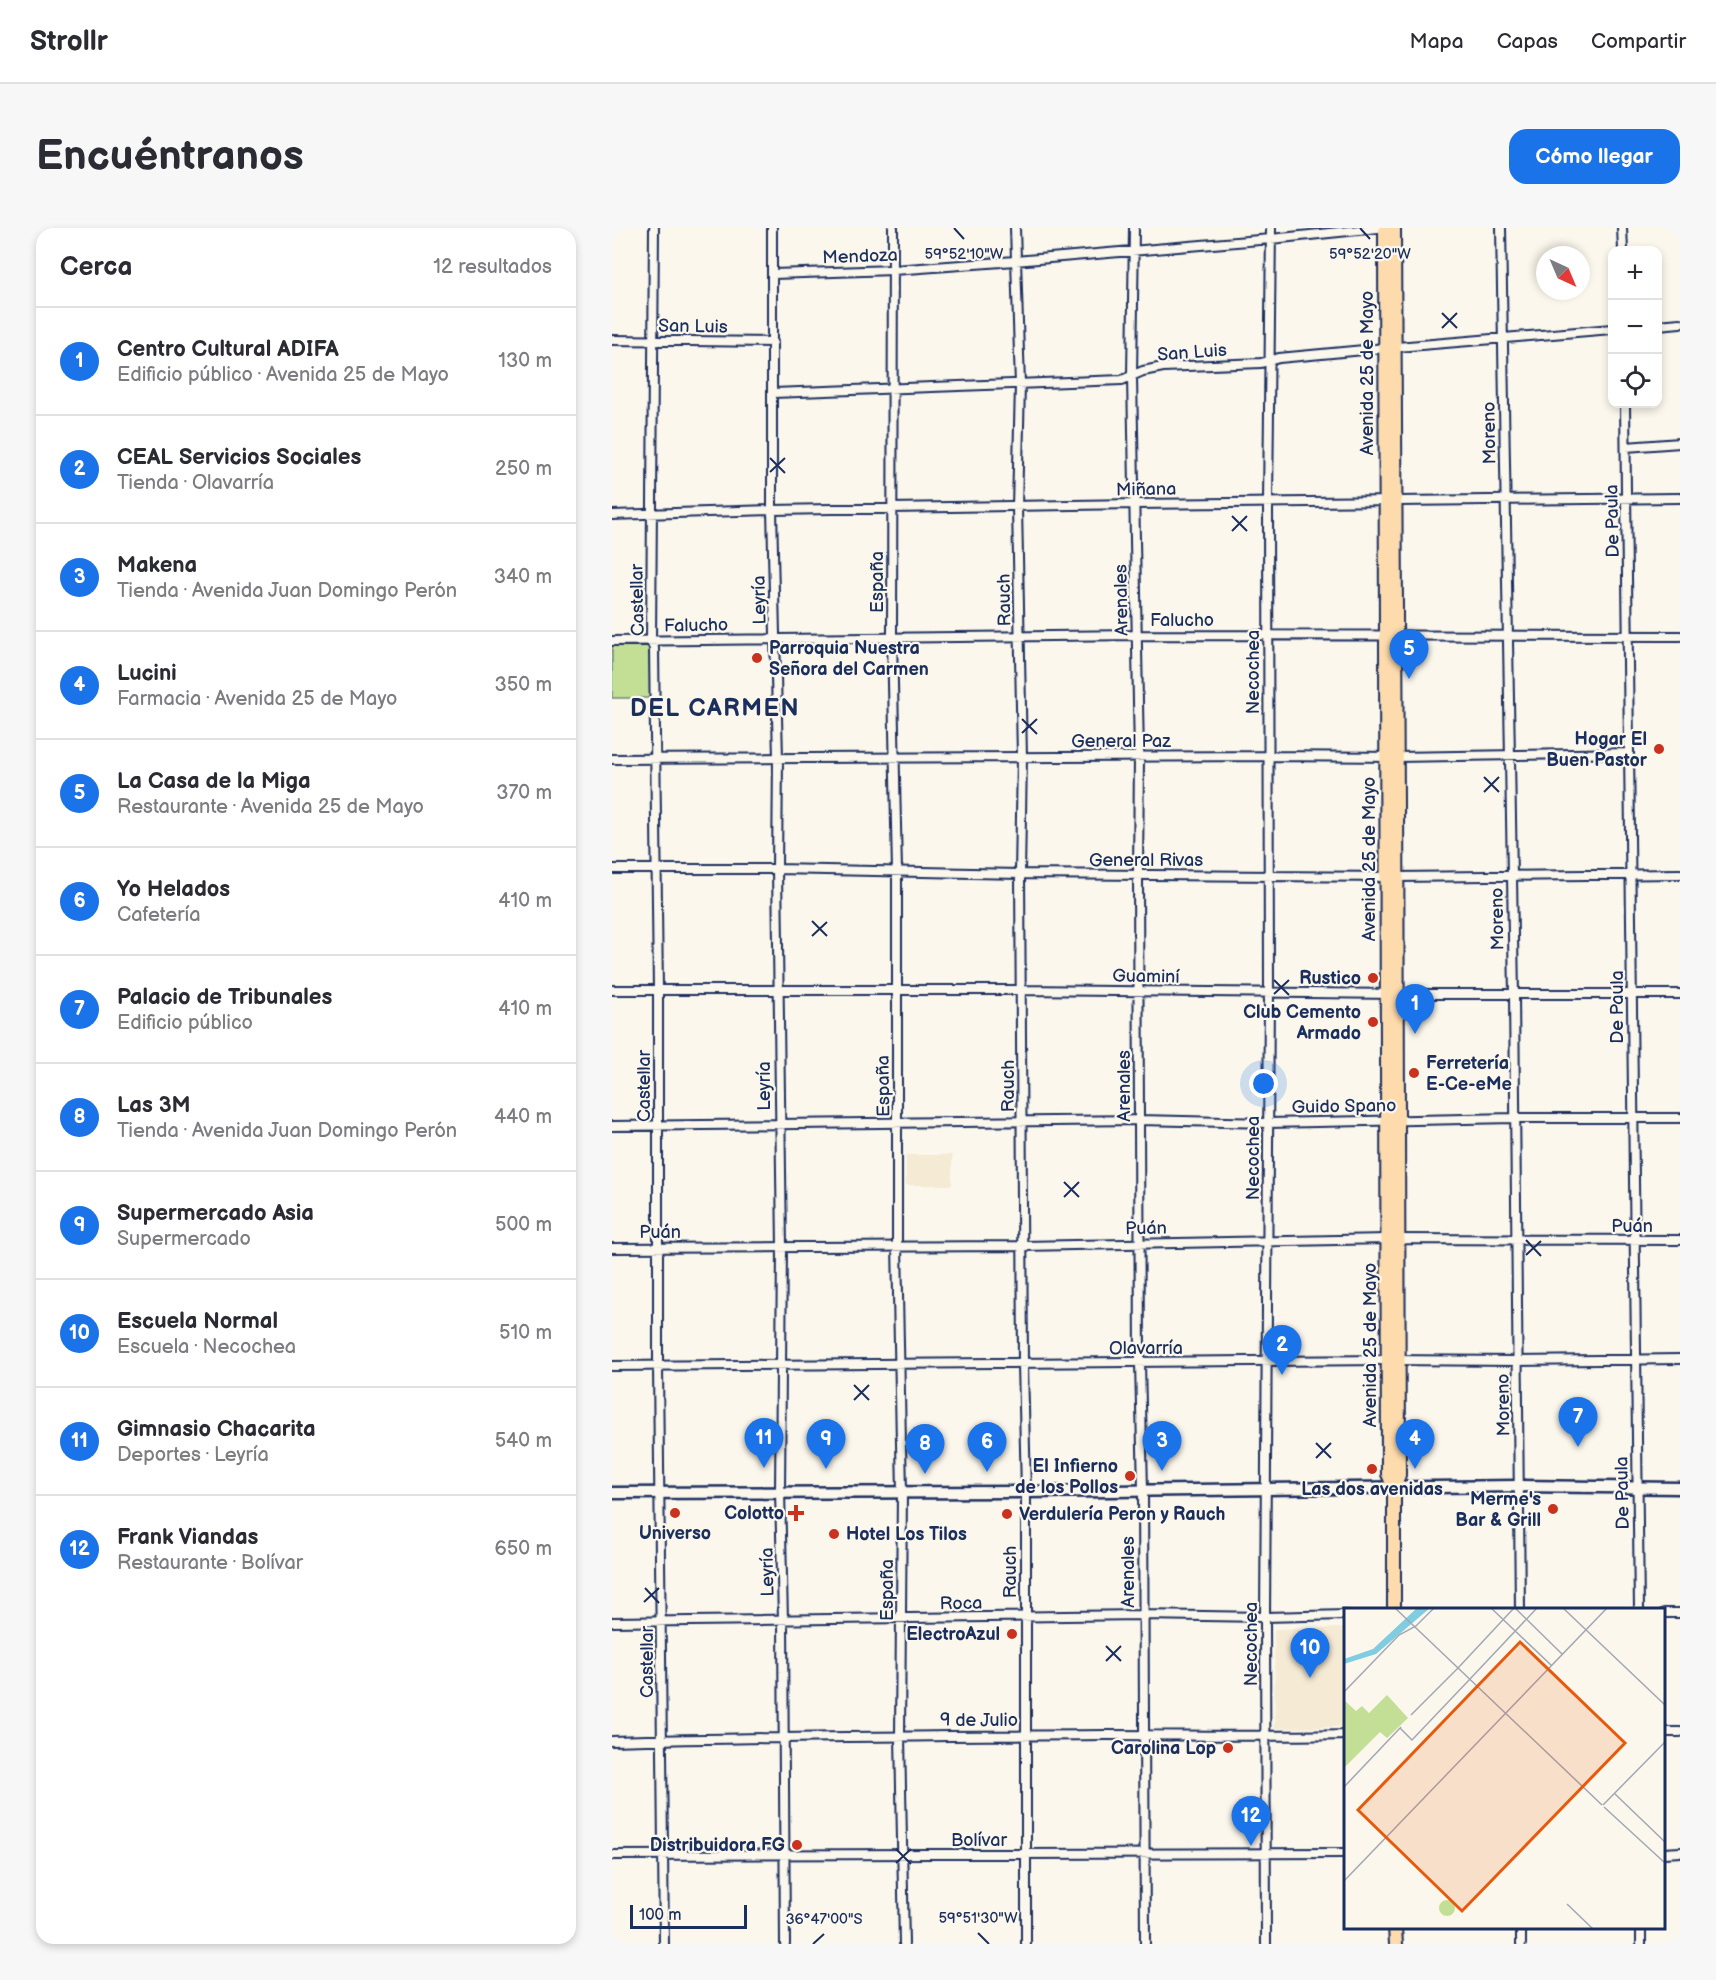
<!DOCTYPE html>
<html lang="es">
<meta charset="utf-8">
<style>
:root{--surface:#fff;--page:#f7f7f7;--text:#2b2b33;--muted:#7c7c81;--line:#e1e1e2;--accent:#1a73e8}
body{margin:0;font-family:"Balsamiq Sans",sans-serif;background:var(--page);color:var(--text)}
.controls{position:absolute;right:18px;top:18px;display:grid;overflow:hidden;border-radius:12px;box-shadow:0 3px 9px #0003}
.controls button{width:54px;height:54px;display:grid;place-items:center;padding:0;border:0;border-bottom:2px solid var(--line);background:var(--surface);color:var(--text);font:30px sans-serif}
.compass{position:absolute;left:924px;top:18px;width:54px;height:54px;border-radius:50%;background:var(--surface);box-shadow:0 3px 9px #0003;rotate:136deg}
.scale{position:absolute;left:18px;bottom:15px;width:117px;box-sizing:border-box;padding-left:6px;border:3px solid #1b2f5e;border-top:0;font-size:16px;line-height:21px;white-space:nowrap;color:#1b2f5e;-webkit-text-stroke:4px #fbf7ec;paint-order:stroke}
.you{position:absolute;left:652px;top:856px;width:21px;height:21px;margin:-15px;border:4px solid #fff;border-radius:50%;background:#1a73e8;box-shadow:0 0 0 9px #1a73e833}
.badge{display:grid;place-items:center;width:39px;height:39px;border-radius:50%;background:var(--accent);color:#fff;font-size:20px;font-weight:700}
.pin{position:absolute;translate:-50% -50px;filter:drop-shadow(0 2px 3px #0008)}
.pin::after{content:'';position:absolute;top:32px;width:21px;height:18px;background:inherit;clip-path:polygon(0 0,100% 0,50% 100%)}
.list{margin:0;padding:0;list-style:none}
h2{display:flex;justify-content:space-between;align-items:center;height:78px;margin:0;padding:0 24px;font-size:26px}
h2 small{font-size:20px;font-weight:400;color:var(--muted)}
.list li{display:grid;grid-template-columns:39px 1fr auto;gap:18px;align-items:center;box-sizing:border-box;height:108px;padding:0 24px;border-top:2px solid var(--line)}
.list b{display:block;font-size:22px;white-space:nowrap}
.list p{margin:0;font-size:20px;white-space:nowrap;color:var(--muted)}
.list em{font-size:20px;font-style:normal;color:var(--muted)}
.icon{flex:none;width:33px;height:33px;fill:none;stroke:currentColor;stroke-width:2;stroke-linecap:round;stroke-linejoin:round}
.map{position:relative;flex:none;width:1068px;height:1716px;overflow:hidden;border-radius:18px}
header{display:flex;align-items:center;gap:36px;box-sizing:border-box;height:84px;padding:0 30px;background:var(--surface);border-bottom:2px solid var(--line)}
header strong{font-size:28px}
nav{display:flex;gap:33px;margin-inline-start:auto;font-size:21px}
.intro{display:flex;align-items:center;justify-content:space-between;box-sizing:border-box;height:144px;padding:0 36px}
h1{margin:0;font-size:42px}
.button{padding:15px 27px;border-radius:18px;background:var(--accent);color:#fff;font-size:21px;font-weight:700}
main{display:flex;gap:36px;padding:0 36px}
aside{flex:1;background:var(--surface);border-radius:18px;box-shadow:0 3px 9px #0003}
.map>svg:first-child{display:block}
.built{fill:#f5ead4}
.green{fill:#c3df96;stroke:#6f877a;stroke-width:1.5}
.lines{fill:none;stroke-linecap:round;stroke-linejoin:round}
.minor-casing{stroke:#1b2f5e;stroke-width:12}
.secondary-casing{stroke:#1b2f5e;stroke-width:15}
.primary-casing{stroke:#1b2f5e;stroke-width:16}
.minor{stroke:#fbf7ec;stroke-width:8}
.secondary{stroke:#fbf7ec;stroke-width:10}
.primary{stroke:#fedbac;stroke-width:12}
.ticks{fill:none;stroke:#1b2f5e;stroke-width:2}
.poi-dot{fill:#c8321e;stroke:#fbf7ec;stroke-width:2}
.labels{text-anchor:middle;stroke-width:4.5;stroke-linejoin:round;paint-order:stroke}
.street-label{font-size:18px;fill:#1b2f5e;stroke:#fbf7ec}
.poi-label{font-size:18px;font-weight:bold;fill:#1b2f5e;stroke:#fbf7ec;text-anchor:end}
.district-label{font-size:24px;font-weight:bold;letter-spacing:1.5px;fill:#1b2f5e;stroke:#fbf7ec}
.inset-road{fill:none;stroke:#a1a7b3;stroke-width:1.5}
.view{fill:#e8590c;fill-opacity:0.15;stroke:#e8590c;stroke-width:3}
.inset-edge{fill:none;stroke:#1b2f5e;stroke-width:3}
.ticks-label{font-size:15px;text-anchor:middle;fill:#1b2f5e;stroke:#fbf7ec;stroke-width:4.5;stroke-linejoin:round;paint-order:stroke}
</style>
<header>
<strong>Strollr</strong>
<nav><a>Mapa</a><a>Capas</a><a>Compartir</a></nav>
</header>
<div class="intro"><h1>Encuéntranos</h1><a class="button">Cómo llegar</a></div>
<main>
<aside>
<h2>Cerca<small>12 resultados</small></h2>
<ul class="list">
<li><span class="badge">1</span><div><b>Centro Cultural ADIFA</b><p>Edificio público · Avenida 25 de Mayo</p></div><em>130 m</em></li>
<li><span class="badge">2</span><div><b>CEAL Servicios Sociales</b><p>Tienda · Olavarría</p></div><em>250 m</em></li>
<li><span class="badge">3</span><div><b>Makena</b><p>Tienda · Avenida Juan Domingo Perón</p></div><em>340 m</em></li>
<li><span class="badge">4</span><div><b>Lucini</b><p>Farmacia · Avenida 25 de Mayo</p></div><em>350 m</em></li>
<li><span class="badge">5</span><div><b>La Casa de la Miga</b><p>Restaurante · Avenida 25 de Mayo</p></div><em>370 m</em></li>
<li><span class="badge">6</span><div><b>Yo Helados</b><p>Cafetería</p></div><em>410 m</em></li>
<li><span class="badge">7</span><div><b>Palacio de Tribunales</b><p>Edificio público</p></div><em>410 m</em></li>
<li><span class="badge">8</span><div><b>Las 3M</b><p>Tienda · Avenida Juan Domingo Perón</p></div><em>440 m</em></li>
<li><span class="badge">9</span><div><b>Supermercado Asia</b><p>Supermercado</p></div><em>500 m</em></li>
<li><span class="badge">10</span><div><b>Escuela Normal</b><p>Escuela · Necochea</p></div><em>510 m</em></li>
<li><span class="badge">11</span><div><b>Gimnasio Chacarita</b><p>Deportes · Leyría</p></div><em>540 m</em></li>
<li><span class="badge">12</span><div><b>Frank Viandas</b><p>Restaurante · Bolívar</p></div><em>650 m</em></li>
</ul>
</aside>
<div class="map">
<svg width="1068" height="1716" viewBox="0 0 1068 1716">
<rect width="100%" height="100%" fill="#fbf7ec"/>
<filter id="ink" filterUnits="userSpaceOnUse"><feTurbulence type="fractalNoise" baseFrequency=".0167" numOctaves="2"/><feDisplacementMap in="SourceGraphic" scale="12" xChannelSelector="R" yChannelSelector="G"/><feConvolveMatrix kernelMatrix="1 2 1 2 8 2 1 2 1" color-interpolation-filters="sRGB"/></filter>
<g filter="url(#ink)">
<!-- built -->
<path class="built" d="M294,927H340V957H294Z
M733,1400V1499L663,1500L662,1401Z"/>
<!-- green -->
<path class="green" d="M0,418H39V470H0Z"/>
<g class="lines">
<!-- minor casing -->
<g class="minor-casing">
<path id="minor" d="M42,0L39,413L42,420L46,763V1139L52,1716
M160,0V282L166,530L165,641L170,1019L168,1263L171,1392L173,1716
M281,0L280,409L285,643V1017L290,1264L288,1508L292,1716
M403,0L408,157L405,279L410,529L408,646L411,1136L414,1264V1716
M522,0L520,149L527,528L526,647L528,1135L531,1262L533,1716
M889,0L902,767L908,1382
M1010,0L1011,22
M161,46L282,42L403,33L659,11L766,0
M1046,97L1068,95
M0,112L161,114
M161,165L510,152L531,143L551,139L649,135L667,130L773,120L1000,101
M1013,176L1027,1382
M1014,219L1068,215
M0,287L160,282L523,276L1068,270
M0,413L525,407L1068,408
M0,531L656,528L785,529L1017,525
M0,641H165L408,646L784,649L1068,646
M0,762H410L785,766H1068
M0,898L528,892L656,895L902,890H1068
M0,1020L411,1018L775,1011L1068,1012
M0,1138L776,1132L905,1133L1068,1131
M1052,1385H1068
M0,1394L530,1387L653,1389L734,1387
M1052,1504H1068
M0,1513C165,1509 329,1508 494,1507C574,1507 653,1509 734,1507
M1052,1625L1068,1624
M0,1627L734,1625
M909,1700V1716
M1029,1700V1716
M654,1716L653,1389L657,765L656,274L659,0"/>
</g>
<!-- secondary casing -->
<g class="secondary-casing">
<path id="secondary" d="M0,1265L414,1264L906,1258L1068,1260"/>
</g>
<!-- primary casing -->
<g class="primary-casing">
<path id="primary" d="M773,0L776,1246L782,1260
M782,1382V1260L787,1247C785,831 786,416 782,0
M783,1700L784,1716"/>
</g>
<!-- minor -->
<use href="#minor" class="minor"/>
<!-- secondary -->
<use href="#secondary" class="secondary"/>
<!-- primary -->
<use href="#primary" class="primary"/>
</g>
</g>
<!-- ticks -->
<path class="ticks" d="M342,0L352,11M748,0L758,11M830,85L845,100M830,100L845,85M158,230L173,245M158,244L173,230M620,288L635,303M620,303L635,288M410,491L425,506M410,505L425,491M872,549L887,564M872,564L887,549M200,693L215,708M200,708L215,694M662,752L677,767M662,766L677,752M452,954L467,969M452,969L467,954M914,1012L929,1028M914,1027L929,1013M242,1157L257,1172M242,1172L257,1157M704,1215L719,1230M704,1230L719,1215M33,1360L47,1375M32,1374L47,1360M494,1418L509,1433M494,1433L509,1418M284,1621L299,1636M284,1635L299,1621M366,1705L377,1716M201,1716L212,1706"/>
<!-- markers -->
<g class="poi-dot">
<circle cx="145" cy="430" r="6"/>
<circle cx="1047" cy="521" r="6"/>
<circle cx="761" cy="750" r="6"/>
<circle cx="761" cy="794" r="6"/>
<circle cx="802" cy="845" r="6"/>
<circle cx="760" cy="1241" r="6"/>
<circle cx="518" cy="1248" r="6"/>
<circle cx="941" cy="1281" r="6"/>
<circle cx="63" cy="1285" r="6"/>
<path d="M181 1276h6v6h6v6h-6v6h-6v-6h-6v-6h6z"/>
<circle cx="395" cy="1286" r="6"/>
<circle cx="222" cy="1306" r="6"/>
<circle cx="400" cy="1406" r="6"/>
<circle cx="616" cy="1520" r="6"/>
<circle cx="185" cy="1617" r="6"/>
</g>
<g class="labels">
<!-- street labels -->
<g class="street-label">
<text transform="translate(248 28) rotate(-2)" y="6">Mendoza</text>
<text transform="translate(81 98) rotate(1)" y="6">San Luis</text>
<text transform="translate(580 124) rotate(-4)" y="6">San Luis</text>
<text transform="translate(755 145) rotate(-90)" y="6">Avenida 25 de Mayo</text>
<text transform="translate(877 205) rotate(-91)" y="6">Moreno</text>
<text transform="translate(534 261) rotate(-1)" y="6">Miñana</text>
<text transform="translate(1000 293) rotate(-91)" y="6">De Paula</text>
<text transform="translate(265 354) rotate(-90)" y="6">España</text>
<text transform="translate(25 372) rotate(-91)" y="6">Castellar</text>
<text transform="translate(147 372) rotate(-91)" y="6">Leyría</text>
<text transform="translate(392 372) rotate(-91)" y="6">Rauch</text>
<text transform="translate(509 372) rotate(-91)" y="6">Arenales</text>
<text x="570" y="398">Falucho</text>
<text transform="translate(84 397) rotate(-1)" y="6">Falucho</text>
<text transform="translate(641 444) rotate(-90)" y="6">Necochea</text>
<text x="509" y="519">General Paz</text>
<text transform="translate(757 631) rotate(-90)" y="6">Avenida 25 de Mayo</text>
<text x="534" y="638">General Rivas</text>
<text transform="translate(885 691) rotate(-91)" y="6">Moreno</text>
<text transform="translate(534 748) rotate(1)" y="6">Guaminí</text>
<text transform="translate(1005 779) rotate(-90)" y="6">De Paula</text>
<text transform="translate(32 858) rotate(-90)" y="6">Castellar</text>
<text transform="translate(152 858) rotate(-90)" y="6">Leyría</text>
<text transform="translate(271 858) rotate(-91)" y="6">España</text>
<text transform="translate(396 858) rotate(-90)" y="6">Rauch</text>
<text transform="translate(512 858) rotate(-90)" y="6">Arenales</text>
<text transform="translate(732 878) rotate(-1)" y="6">Guido Spano</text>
<text transform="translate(641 930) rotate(-90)" y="6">Necochea</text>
<text x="1020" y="1004">Puán</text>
<text transform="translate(534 1000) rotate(-1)" y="6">Puán</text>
<text x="48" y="1010">Puán</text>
<text transform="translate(758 1117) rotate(-90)" y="6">Avenida 25 de Mayo</text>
<text x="534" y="1126">Olavarría</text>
<text transform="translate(891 1177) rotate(-91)" y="6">Moreno</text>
<text transform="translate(1010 1265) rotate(-91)" y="6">De Paula</text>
<text transform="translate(155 1344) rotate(-91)" y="6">Leyría</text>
<text transform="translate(398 1344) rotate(-90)" y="6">Rauch</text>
<text transform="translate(516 1344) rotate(-90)" y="6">Arenales</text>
<text transform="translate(275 1362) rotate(-90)" y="6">España</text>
<text transform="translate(349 1375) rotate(-1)" y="6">Roca</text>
<text transform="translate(639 1416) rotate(-90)" y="6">Necochea</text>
<text transform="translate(35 1434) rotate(-90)" y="6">Castellar</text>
<text x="367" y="1498">9 de Julio</text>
<text x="367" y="1618">Bolívar</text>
</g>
<!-- poi labels -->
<g class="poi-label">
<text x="157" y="426" text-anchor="start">Parroquia Nuestra<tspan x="157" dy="21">Señora del Carmen</tspan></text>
<text x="1035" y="517">Hogar El<tspan x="1035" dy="21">Buen Pastor</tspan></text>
<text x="749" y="756">Rustico</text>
<text x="749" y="790">Club Cemento<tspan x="749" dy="21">Armado</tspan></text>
<text x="814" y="841" text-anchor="start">Ferretería<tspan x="814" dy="21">E-Ce-eMe</tspan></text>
<text x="506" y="1244">El Infierno<tspan x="506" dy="21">de los Pollos</tspan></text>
<text x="760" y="1267" text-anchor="middle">Las dos avenidas</text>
<text x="929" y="1277">Merme's<tspan x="929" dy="21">Bar &amp; Grill</tspan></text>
<text x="172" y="1291">Colotto</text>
<text x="407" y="1292" text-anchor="start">Verdulería Peron y Rauch</text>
<text x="63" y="1311" text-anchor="middle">Universo</text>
<text x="234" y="1312" text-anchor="start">Hotel Los Tilos</text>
<text x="388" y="1412">ElectroAzul</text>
<text x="604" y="1526">Carolina Lop</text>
<text x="173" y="1623">Distribuidora FG</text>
</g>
<!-- district labels -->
<g class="district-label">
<text x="103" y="488">DEL CARMEN</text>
</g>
</g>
<!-- overview -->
<g transform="translate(732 1380)">
<rect width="321" height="321" fill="#fbf7ec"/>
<path d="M43,87L64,110L43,130L36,124L0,160V92L12,103L18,98L25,105ZM95 300a8 8 0 1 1 16 0a8 8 0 1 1-16 0Z" fill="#c3df96"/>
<path d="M73,0H86L32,46L0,56V51L29,41Z" fill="#80cce0"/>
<path class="inset-road" d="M51,0L258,197M147,0L207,57M171,0L218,46M219,0L321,97M114,60L170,0M126,71L193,0M0,84L55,27L72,18L90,0M67,107L114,60M56,120L68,132L126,71M0,179L57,119M271,186L321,234M259,197L321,134M260,199L321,255M0,273L263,0M223,296L249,321"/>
<path class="view" d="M176,34L281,135L118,303L14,202Z"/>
<rect width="321" height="321" class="inset-edge"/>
</g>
<g class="ticks-label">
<text x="352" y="31">59°52'10"W</text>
<text x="758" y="31">59°52'20"W</text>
<text x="366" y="1695">59°51'30"W</text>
<text x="212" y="1696">36°47'00"S</text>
</g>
</svg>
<div class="controls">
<button>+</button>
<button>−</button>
<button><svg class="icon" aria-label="locate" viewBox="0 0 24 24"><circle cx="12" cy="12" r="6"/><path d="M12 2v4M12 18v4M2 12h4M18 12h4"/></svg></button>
</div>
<svg class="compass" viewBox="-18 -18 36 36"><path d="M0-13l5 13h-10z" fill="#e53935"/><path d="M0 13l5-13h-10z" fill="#7c7c81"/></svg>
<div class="scale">100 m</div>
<div class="you"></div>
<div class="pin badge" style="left:803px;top:806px">1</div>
<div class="pin badge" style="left:670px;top:1147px">2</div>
<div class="pin badge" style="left:550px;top:1243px">3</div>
<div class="pin badge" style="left:803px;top:1241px">4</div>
<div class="pin badge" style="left:797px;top:451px">5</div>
<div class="pin badge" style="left:375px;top:1244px">6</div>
<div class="pin badge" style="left:966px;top:1219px">7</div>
<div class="pin badge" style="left:313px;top:1246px">8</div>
<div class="pin badge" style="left:214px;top:1241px">9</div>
<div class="pin badge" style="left:698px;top:1450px">10</div>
<div class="pin badge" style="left:152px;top:1240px">11</div>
<div class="pin badge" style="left:639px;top:1618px">12</div>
</div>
</main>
